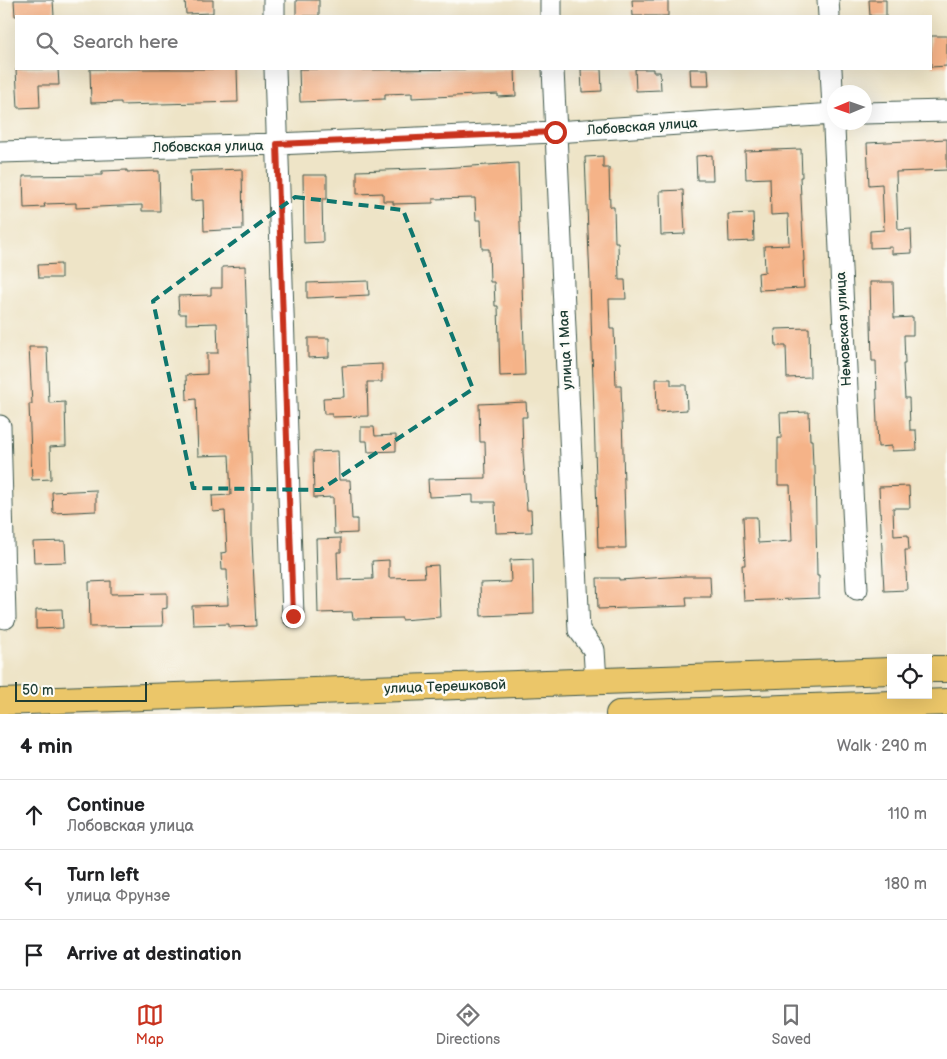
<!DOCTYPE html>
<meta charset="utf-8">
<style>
:root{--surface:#fff;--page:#f2f2f2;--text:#202124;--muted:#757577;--line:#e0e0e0;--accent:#c8321e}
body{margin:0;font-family:"Balsamiq Sans",sans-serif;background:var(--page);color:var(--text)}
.controls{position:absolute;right:15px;bottom:15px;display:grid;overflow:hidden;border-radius:0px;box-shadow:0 5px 20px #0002}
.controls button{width:45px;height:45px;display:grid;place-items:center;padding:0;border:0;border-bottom:1px solid var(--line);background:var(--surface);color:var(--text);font:25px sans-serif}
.compass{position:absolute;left:827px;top:85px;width:45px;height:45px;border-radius:50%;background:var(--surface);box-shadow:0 5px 20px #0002;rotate:268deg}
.scale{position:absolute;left:15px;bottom:12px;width:132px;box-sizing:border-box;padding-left:5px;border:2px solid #1f3d34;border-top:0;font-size:14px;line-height:18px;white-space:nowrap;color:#1f3d34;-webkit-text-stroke:4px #fdfcf7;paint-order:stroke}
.stop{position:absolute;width:15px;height:15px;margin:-11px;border:4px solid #c8321e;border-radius:50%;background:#fff}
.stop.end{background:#c8321e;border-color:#fff;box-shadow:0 1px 5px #0008}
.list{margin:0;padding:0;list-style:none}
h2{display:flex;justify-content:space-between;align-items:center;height:65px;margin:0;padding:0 20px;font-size:21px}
h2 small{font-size:16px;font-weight:400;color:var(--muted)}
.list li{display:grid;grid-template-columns:32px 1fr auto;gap:15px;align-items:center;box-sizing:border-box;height:70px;padding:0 20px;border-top:1px solid var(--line)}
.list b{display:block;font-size:19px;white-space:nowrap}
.list p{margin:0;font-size:16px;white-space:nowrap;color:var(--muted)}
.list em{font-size:16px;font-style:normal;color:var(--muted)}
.icon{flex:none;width:28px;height:28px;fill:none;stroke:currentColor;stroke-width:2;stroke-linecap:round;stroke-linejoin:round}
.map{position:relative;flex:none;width:947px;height:714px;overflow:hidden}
.search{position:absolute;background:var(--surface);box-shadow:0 5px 20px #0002;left:15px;right:15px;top:15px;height:55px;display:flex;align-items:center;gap:12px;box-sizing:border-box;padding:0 18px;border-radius:0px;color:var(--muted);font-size:19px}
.sheet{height:275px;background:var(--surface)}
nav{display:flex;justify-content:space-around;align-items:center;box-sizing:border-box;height:70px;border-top:1px solid var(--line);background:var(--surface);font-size:14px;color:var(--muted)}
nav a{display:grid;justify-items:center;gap:2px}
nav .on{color:var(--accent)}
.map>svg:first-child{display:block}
.building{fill:#f5b388}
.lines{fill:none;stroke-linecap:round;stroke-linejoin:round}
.minor-casing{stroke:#3e564a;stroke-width:23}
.major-casing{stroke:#3e564a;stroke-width:28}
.minor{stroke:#fff;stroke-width:21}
.major{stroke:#ebc669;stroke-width:26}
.route{stroke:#c8321e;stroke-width:6}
.marked{fill:none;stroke:#0f766e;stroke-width:4;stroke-dasharray:10 6;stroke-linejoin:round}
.labels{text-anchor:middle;stroke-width:5;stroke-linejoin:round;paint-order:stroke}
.street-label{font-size:14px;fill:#1f3d34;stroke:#fdfcf7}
</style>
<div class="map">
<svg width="947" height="714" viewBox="0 0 947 714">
<rect width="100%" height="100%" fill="#fdfcf7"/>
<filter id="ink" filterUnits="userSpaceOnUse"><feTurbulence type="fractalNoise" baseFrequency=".02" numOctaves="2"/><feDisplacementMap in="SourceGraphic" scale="10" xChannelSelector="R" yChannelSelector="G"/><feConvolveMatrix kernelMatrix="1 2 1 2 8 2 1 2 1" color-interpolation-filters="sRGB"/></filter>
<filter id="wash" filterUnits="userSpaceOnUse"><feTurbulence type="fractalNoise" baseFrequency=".0096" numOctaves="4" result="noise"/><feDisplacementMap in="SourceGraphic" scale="20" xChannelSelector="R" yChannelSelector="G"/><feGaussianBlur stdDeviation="1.12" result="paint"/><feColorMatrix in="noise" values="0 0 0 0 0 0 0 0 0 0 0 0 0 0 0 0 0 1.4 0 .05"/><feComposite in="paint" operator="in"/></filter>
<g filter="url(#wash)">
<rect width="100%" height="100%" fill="#eee4c7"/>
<g id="blocks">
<!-- building -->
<path class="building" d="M14,0H53L54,16H15Z
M185,0H213V13L186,14Z
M296,0H319V16H296Z
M632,0H668V16H633Z
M869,0H886V16H870Z
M931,36H947V66L931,67Z
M16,69H58L59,85H39L40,107L18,108Z
M90,69H237L238,102L121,105V102L91,103Z
M299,69H351V70L515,69L516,96L498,97V94L412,98V93L385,94V99L300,102Z
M581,69H601L602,91L582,92Z
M635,69H653V72H660L661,90L636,91Z
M690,69H708L709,86H691Z
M947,139V170L896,172L898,230L911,229L912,253L892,254V247L870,248V231L884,230L882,184L869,185L867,143Z
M801,149L802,177H800L804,261H803L804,288L759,290L758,273L765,272L764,246L789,245L788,214L771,215L770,178L746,179L745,151Z
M712,155L713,180H697L696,156Z
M603,156V168H609L610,207H614L615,242H618L619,280H625L626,299H609L610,329H614L616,386H621L626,548H598L590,281L585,157Z
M518,163L525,375L500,376L498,306H495L494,282H490L489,249H482L481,220H476L475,198L433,199V203L393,204V201H383V193L357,194V171L442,168Z
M242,169L243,229L204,231L203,200L191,201L190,171Z
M127,170V172L159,171L160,211H142V205L76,208V203L44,204L45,207L24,208L23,176L102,175V171Z
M303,175H327V199H322L323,242L304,243Z
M683,190L685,234L661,235L660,191Z
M753,213L754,241L729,242L728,214Z
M61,264V278H39L38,265Z
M245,266L252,483V540L256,626L229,627V624L193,625L192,606L228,605L227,570H222L221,553L227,552L225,511L213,512L212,496L231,495L229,455L198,456L196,399L187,400L186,375L207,374V353H218L217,323L186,324V314H179L178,296L211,295V288H222V267Z
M368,281L369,295L307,298V283Z
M870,282H893L894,318L913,317V335H904L905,364H903L905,398H909L910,430H916L917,450L892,451V446L878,447L876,399H877L876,361H872Z
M809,328L810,377L787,378L786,346H776L775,329Z
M308,338H329V357L308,358Z
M29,347H47L49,403L65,402L66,446L50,447L51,479L32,480L29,404H32Z
M382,364V382H367L368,416L332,417V414H324L323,398L344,397L342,366Z
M656,379H671V385H686L687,410L657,412Z
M526,402L527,417H522L523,453L527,510H531L532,532L496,533L495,502H473V495L429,497L428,479L486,478L485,442H480L479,404Z
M809,412L810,440H812L813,466H815L817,576H819V598L744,601L742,565H745L743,517H757L758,543L792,541L790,485H778V438H781L780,413Z
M361,427H374L375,436L396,435V451L368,452L367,441H361Z
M338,451L339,480H350L352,519H357V533L334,534L333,497L314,498L313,452Z
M909,486L910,508H893L894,536L908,535L909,550H905L907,590L884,591L879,487Z
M96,490V511L53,513L52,492Z
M341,538V552H337L338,580L373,579L372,561L389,560V578L425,577L424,566L438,565L440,617L402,620V618L353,619L352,612L318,613L316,539Z
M65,541L66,562L34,563L33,542Z
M533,559L534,614L481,616L480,583L511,582L510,560Z
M686,576H710L711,597H686L687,606L598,609L597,578H619V580Z
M111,581V594L167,593V608L162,609L163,626L90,627L89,582Z
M62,609L63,628L36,629V610Z"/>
</g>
</g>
<g filter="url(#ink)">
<use href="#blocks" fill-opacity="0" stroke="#3e564a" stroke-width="1"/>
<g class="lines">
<!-- minor casing -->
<g class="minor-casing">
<path id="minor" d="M274,0V16
M551,0V16
M828,0L829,16
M275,69L293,616
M553,69L579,630L594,650L596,681
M831,69L857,589
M864,113L947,111
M0,152L277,144L555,132L834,114
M0,426L5,618"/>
</g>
<!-- major casing -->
<g class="major-casing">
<path id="major" d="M928,669H947
M0,702L891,671
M619,714L947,702"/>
</g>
<!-- minor -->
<use href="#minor" class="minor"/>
<!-- major -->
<use href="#major" class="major"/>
</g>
</g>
<g class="lines" filter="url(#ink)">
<!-- route -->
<path class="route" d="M293,616L277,144L555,132"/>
</g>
<!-- marked area -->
<path class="marked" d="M295,197L403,210L473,389L320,490L193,488L153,301Z"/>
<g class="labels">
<!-- street labels -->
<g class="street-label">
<text transform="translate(642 126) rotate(-4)" y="5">Лобовская улица</text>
<text transform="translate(208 146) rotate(-1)" y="5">Лобовская улица</text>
<text transform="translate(843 329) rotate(-93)" y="5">Немовская улица</text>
<text transform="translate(565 350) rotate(-93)" y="5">улица 1 Мая</text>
<text transform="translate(445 686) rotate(-2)" y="5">улица Терешковой</text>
</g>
</g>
</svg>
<div class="controls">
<button><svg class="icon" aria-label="locate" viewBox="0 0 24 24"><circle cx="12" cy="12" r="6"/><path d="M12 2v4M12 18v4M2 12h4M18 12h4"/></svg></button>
</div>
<svg class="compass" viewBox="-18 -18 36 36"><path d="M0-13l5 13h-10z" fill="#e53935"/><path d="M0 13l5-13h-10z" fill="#757577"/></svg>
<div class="scale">50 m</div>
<div class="stop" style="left:555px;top:132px"></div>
<div class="stop end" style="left:293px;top:616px"></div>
<div class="search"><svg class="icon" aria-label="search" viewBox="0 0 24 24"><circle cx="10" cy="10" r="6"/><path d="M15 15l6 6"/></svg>Search here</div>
</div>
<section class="sheet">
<h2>4 min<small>Walk · 290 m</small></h2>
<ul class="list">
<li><svg class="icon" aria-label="ahead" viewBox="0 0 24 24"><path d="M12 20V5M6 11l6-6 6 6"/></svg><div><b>Continue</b><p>Лобовская улица</p></div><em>110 m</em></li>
<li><svg class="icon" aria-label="left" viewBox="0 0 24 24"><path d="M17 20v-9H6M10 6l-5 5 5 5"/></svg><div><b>Turn left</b><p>улица Фрунзе</p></div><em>180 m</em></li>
<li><svg class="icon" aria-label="arrive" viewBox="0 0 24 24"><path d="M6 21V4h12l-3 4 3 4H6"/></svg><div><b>Arrive at destination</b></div></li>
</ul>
</section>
<nav>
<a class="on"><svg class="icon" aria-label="map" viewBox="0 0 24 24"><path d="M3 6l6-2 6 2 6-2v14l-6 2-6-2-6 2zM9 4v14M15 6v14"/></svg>Map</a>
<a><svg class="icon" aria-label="directions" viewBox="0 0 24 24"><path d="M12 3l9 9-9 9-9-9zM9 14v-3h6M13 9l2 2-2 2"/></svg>Directions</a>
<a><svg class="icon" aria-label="saved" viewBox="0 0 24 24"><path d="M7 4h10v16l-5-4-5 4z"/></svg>Saved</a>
</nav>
